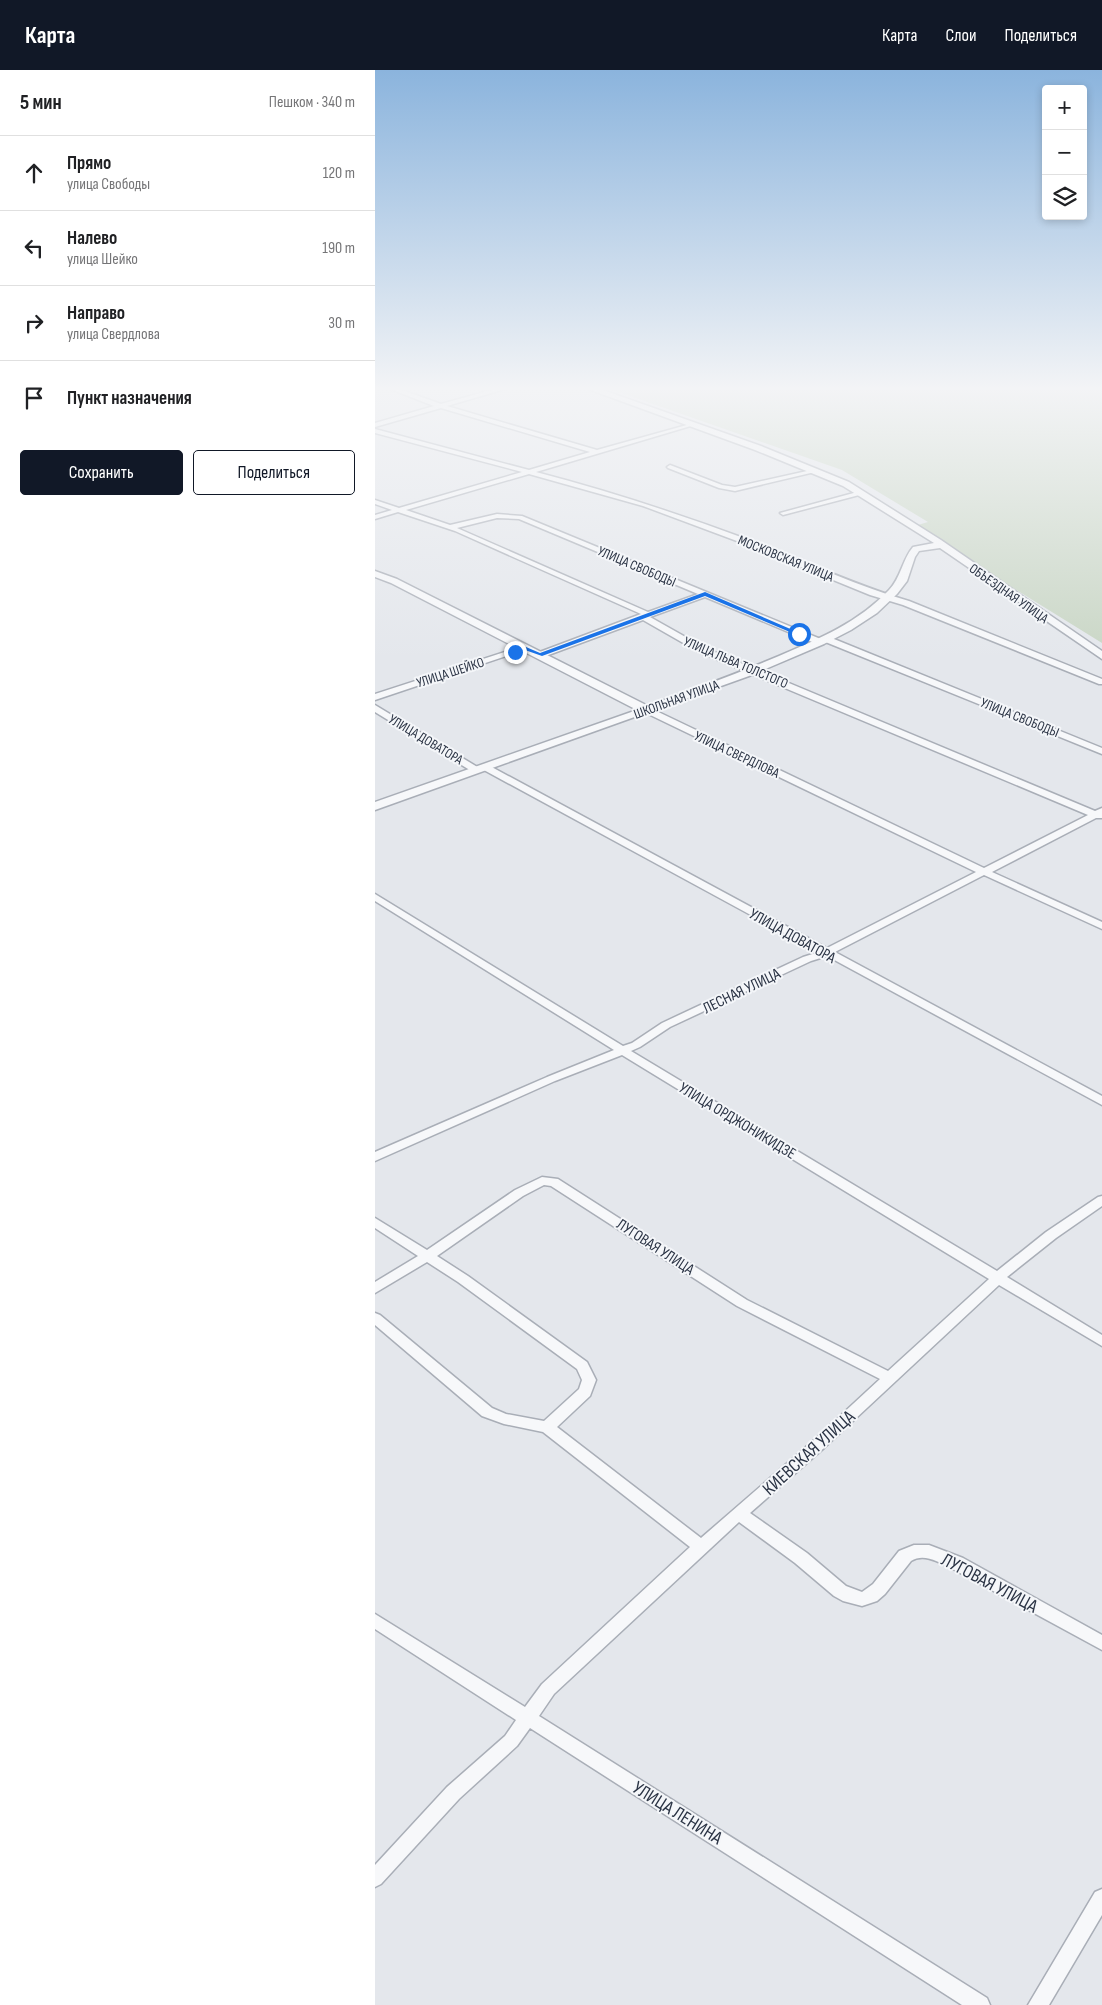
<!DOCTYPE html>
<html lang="ru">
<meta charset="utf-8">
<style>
:root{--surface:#fff;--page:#f2f2f2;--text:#202124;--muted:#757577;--line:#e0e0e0;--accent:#111827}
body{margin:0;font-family:"Sofia Sans Condensed",sans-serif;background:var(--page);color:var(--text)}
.controls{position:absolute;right:15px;top:15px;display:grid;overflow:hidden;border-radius:5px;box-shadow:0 2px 8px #0003}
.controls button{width:45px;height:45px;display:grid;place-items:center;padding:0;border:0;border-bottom:1px solid var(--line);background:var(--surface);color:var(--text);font:25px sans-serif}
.stop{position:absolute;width:15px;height:15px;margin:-11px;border:4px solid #1a73e8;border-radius:50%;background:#fff}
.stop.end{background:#1a73e8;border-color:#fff;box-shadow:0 1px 5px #0008}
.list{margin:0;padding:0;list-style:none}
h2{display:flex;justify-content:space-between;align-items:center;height:65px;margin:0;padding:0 20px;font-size:21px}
h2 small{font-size:16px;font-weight:400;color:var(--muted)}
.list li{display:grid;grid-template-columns:32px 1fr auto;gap:15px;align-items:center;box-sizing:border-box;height:75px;padding:0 20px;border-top:1px solid var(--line)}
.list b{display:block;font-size:19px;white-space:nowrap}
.list p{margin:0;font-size:16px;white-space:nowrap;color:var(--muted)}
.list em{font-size:16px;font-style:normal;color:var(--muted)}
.actions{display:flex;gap:10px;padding:15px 20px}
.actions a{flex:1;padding:11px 0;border:1px solid var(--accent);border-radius:5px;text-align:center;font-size:18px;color:var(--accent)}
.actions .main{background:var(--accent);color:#fff}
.icon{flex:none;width:28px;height:28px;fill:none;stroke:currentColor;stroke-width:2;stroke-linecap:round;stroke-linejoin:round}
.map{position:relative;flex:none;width:727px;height:1935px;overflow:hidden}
header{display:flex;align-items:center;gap:30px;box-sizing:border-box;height:70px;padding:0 25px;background:var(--accent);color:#fff}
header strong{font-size:24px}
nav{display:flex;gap:28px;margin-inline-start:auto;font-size:18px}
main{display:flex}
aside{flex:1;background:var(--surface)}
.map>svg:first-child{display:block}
.green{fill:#c9d6c5}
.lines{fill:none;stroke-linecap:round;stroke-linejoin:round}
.minor-casing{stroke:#a9aeb7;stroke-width:3}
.tertiary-casing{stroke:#a9aeb7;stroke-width:3}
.minor{fill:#f7f8fa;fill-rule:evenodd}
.tertiary{fill:#f7f8fa;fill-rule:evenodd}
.route{fill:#1a73e8}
.labels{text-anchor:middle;stroke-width:4;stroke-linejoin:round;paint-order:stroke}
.far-street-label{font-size:14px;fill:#2b3445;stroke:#f4f6f9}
.street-label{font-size:16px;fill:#2b3445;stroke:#f4f6f9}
.near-street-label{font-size:19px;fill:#2b3445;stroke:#f4f6f9}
</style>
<header>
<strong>Карта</strong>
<nav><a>Карта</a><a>Слои</a><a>Поделиться</a></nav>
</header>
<main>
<aside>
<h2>5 мин<small>Пешком · 340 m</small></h2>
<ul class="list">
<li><svg class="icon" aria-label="ahead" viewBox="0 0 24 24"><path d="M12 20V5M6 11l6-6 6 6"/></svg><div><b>Прямо</b><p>улица Свободы</p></div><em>120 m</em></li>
<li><svg class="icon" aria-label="left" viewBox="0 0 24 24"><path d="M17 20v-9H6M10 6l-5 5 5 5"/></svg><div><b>Налево</b><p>улица Шейко</p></div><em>190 m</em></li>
<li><svg class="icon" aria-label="right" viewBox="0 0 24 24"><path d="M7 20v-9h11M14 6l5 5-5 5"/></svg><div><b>Направо</b><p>улица Свердлова</p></div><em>30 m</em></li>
<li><svg class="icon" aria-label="arrive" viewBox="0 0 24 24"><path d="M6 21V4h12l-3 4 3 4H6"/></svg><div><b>Пункт назначения</b></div></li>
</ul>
<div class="actions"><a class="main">Сохранить</a><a>Поделиться</a></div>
</aside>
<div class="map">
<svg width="727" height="1935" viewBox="0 0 727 1935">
<rect width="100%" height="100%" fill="#e4e7ec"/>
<!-- green -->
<path class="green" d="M235,319H727V573L567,474L536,457L553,452L467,400Z"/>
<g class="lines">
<!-- minor casing -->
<g class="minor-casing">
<path id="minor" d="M15,319H24L66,334L120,319H130L72,336L222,380L319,353V355L161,402C234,421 304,444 374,470C428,490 479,515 534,531L727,609V614H724L528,535L495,525L370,474L268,436L154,404L31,440L75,455L122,444L147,446L448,570V574H442L330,527L275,547L330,578L720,741L727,738V748H721L617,802L727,852V859L609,805L460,882L727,1026V1035L452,886L436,891L295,957L265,977L256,981L622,1201L671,1162L723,1127L727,1126V1136L681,1168L632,1207L727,1265V1276L624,1215L449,1378L375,1443L432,1483L471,1516L487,1522L498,1514L524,1481L539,1475H554L588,1488L727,1565V1580L576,1498C563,1492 549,1483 536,1491L510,1524L502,1531L487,1536L468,1531L459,1526L420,1493L364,1452L179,1624L164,1646L612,1928L615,1935H587L155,1658L142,1676L84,1729L6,1814L0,1817V1795L72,1717L130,1666L141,1650L0,1559V1544L150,1637L167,1614L315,1477L168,1362L129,1354L107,1346L0,1255V1243L5,1245L117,1338L131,1344L169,1351L204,1319L207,1310L202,1299L83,1212L52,1192L0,1223V1212L43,1186L0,1158V1148L52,1180L140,1120L167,1107L183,1109L372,1230L513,1301L614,1209L247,985L180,1011L0,1091V1082L172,1007L239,980L0,831V824L248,976L257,973L287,953L428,887L444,882L107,699V695H113L452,878L601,802L269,642V638H275L609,798L713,745L324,582L268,550L168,587H162V583L266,544L80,461L23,442L0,449V445L17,440L0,434V430L24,438L147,402L0,363V359L154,400L215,382L66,338L0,357V353L59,336ZM122,448L144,449L323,524L273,542L82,458ZM169,1115L176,1116L362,1236L505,1309L439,1370L326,1468L182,1357L215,1326L221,1310L212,1292L93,1206L62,1186L148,1126Z
M295,395L347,415L360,417L441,399L444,401L360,421L344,418L293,398L292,397Z
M486,421L488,422V424L408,445L405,443Z
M448,567H454L727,678V684L448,571Z
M148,576L155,578L0,630V624Z
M0,635L104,698L105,700L104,702H98L0,642Z
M727,1819V1845L674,1935H653L720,1822Z"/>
</g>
<!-- tertiary casing -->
<g class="tertiary-casing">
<path id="tertiary" d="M213,319H225L386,376L474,412L566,470L727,581V589L565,478L544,481L540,487L532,511L522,524L502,543L476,560L449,574L374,606L0,740V732L262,640L16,513L0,507V501L22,509L273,636C317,620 361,604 404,586C444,569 484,552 514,520C526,508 527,490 538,477L559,473L468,416L380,380Z"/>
</g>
<!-- minor -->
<use href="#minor" class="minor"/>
<!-- tertiary -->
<use href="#tertiary" class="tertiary"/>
</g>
<!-- sky -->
<linearGradient id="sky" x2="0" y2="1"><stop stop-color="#8bb4dd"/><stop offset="0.54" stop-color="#f3f4f6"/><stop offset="1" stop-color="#f3f4f6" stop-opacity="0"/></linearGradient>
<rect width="727" height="590" fill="url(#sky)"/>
<!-- route -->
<path class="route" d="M330,522L427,564L422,565L330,526L167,586L150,580L140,584L137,582L151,577L165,583Z"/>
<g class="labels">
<!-- far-street labels -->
<g class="far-street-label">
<text transform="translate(411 488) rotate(22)" y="5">МОСКОВСКАЯ УЛИЦА</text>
<text transform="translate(262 496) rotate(23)" y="5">УЛИЦА СВОБОДЫ</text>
<text transform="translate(634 523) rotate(35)" y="5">ОБЪЕЗДНАЯ УЛИЦА</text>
<text transform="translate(361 592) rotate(23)" y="5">УЛИЦА ЛЬВА ТОЛСТОГО</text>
<text transform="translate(75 602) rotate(-18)" y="5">УЛИЦА ШЕЙКО</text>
<text transform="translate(301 629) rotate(-20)" y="5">ШКОЛЬНАЯ УЛИЦА</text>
<text transform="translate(645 647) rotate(22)" y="5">УЛИЦА СВОБОДЫ</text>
<text transform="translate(51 669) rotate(31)" y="5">УЛИЦА ДОВАТОРА</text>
<text transform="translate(362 684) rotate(25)" y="5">УЛИЦА СВЕРДЛОВА</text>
</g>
<!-- street labels -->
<g class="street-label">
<text transform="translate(418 865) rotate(29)" y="6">УЛИЦА ДОВАТОРА</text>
<text transform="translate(366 920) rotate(-26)" y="6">ЛЕСНАЯ УЛИЦА</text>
<text transform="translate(363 1050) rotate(31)" y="6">УЛИЦА ОРДЖОНИКИДЗЕ</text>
<text transform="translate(281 1176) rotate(33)" y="6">ЛУГОВАЯ УЛИЦА</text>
</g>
<!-- near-street labels -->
<g class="near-street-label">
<text transform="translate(433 1382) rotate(-42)" y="7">КИЕВСКАЯ УЛИЦА</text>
<text transform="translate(615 1512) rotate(28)" y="7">ЛУГОВАЯ УЛИЦА</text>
<text transform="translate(303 1742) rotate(32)" y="7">УЛИЦА ЛЕНИНА</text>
</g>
</g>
</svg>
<div class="controls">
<button>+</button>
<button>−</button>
<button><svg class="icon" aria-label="layers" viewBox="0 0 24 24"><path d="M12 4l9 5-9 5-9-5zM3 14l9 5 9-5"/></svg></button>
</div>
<div class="stop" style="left:424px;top:564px"></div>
<div class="stop end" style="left:140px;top:582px"></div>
</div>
</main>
